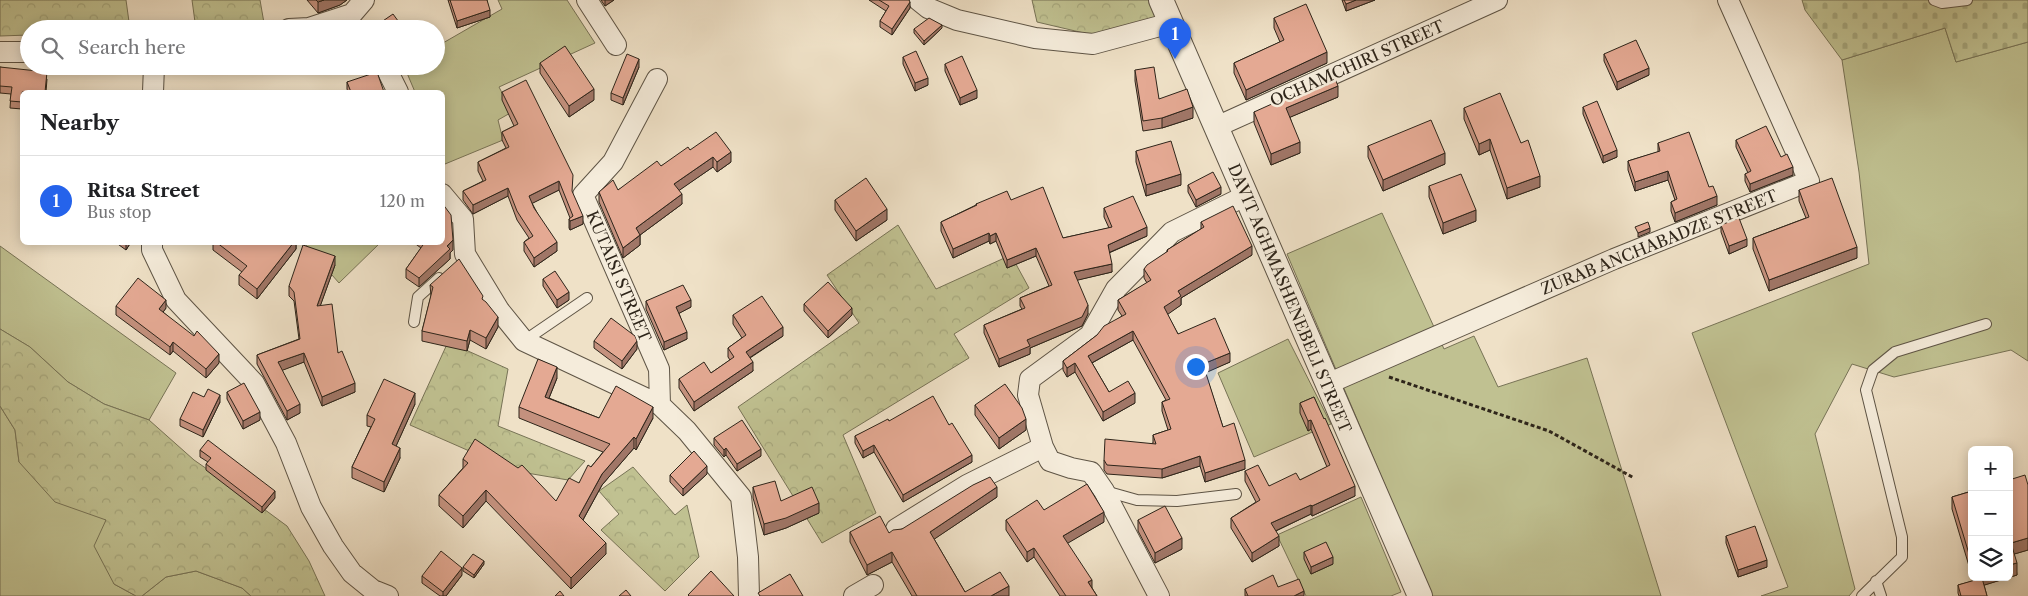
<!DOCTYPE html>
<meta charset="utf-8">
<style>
:root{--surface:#fff;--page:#f2f2f2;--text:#202124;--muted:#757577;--line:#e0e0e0;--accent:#2563eb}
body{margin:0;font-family:"Libre Caslon Text",serif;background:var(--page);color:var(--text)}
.controls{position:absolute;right:15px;bottom:15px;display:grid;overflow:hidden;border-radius:8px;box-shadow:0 2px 12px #0003}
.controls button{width:45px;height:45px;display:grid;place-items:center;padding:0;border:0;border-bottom:1px solid var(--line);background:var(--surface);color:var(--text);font:25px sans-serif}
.you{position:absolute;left:1195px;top:366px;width:18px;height:18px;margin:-12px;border:4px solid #fff;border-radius:50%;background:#1a73e8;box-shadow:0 0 0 8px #1a73e833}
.badge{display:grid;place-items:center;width:32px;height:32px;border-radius:50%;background:var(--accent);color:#fff;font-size:16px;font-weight:700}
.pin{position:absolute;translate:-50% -41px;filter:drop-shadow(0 1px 2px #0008)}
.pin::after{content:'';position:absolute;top:26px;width:18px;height:15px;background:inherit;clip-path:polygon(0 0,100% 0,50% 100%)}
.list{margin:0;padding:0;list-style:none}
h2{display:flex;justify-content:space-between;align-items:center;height:65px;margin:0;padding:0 20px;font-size:21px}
h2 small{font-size:16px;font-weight:400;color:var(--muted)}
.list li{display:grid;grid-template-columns:32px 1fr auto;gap:15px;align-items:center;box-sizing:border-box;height:90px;padding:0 20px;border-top:1px solid var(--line)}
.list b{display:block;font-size:19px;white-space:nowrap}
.list p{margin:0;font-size:16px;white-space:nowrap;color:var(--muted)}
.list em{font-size:16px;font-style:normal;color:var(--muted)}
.icon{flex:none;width:28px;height:28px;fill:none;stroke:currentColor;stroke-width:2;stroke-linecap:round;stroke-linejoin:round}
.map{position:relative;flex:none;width:2028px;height:596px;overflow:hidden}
.search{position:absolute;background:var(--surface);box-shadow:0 2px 12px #0003;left:20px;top:20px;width:425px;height:55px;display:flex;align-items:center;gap:12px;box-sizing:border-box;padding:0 18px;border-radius:28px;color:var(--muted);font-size:19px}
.panel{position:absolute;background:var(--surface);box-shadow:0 2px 12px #0003;left:20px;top:90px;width:425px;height:155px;border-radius:8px}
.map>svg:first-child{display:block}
.green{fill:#c0c191;stroke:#777356}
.forest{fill:url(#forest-crowns);stroke:#777356}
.cemetery{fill:url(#cemetery-stones);stroke:#777356}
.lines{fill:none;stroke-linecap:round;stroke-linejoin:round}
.service-casing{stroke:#5e5445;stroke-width:12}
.minor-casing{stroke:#5e5445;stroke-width:22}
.tertiary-casing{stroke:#5e5445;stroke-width:26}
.path{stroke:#2e251a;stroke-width:3;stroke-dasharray:4 2.5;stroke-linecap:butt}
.service{stroke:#f5ecdb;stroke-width:10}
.minor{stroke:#f5ecdb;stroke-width:20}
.tertiary{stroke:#f5ecdb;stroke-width:24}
.wall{fill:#c4917e;stroke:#2e251a}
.shaded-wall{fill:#a07667;stroke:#2e251a}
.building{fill:#e4a993;stroke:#2e251a}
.labels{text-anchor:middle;stroke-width:5;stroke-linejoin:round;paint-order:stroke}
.street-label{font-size:16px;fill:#2e251a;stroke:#f5ecdb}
</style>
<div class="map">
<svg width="2028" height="596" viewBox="0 0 2028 596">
<defs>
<pattern id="forest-crowns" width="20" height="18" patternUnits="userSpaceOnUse" patternTransform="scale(1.25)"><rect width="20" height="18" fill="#c0c191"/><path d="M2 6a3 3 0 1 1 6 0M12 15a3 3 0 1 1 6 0" fill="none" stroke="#a5a67c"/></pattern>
<pattern id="cemetery-stones" width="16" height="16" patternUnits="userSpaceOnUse" patternTransform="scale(1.25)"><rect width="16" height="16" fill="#c0c191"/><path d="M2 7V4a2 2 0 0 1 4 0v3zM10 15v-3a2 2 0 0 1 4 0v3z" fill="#a5a67c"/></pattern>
</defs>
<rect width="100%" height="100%" fill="#efe1c7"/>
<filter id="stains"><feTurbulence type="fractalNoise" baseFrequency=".004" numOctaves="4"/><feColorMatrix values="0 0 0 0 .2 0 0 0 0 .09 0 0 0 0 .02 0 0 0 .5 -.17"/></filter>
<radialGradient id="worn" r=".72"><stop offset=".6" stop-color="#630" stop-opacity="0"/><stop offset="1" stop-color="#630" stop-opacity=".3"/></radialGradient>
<!-- green -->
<path class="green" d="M498,0H567L595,43L499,87L512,112L498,120L503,140L445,164L442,159V92H415L404,66H436V47L502,9Z
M1945,28L1956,62L2028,42V361L2011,350L1894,377L1852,364L1815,434L1855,589L1849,596H1761L1788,587L1692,333L1869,264L1859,172L1842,60Z
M1382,213L1444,349L1474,336L1498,387L1587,358L1661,596H1432L1287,254Z
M304,243H380L339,283Z
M0,246L176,373L149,420L104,404L68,382L30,347L0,329Z
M1288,339L1331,424L1254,457L1218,373Z
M0,406L15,430L19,462L106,520L114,584L136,596H0Z
M1361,497L1401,592L1391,596H1306L1277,535Z
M196,571L242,588L251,596H142L166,577Z"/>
<!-- forest -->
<path class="forest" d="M0,0H126L130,29H29V35L0,36Z
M192,0H260L264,23L195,22Z
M1032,0H1150L1158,18L1101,37L1037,22Z
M898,225L936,289L1011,255L1029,288L954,334L969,358L843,435L876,513L822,543L738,407L859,323L827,275Z
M0,329L30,347L68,382L104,404L149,420L194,460L253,501L287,526L309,561L325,596H251L242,588L196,571L166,577L142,596H136L114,584L94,546L106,520L55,502L19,462L15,430L0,406Z
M448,342L508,369L498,426L585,461L568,480L515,471L410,425Z
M633,467L675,515L687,505L699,557L665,591L601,530L619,514L599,491Z"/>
<!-- cemetery -->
<path class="cemetery" d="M1802,0H2028V42L1956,62L1945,28L1842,60L1805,10Z"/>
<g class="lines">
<!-- service casing -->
<g class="service-casing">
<path id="service" d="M1934,0L1942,3L1967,0
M414,322L418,297L439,278
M524,341L587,298
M1105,491L1137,500L1177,501L1236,494
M1876,581L1881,596
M1862,596L1902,557V537L1866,390L1873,370L1895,352L1986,324"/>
</g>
<!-- minor casing -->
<g class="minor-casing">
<path id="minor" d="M587,0L616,45
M918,0L928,8L957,20L1035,38L1093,44L1171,23
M289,29L309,28L352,14L364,0
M0,52H29
M385,66L398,92
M657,79L613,162L583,195L659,369L660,405
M153,92L154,66
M1216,127L1497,0
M442,194L463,219L465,254L499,310L524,341L660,405L687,431L741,497L748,557L749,596
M152,242V250L176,300L254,383L286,443L311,507L333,546L352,573L373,590L388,596
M1327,384L1614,259L1809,181L1728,0
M896,529L967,485L1043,447
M854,596L873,585
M1159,596L1104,491L1091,472L1071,468L1050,461L1043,447L1028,395L1030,379L1090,335L1116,289L1172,232L1245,196"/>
</g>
<!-- tertiary casing -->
<g class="tertiary-casing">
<path id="tertiary" d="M1161,0L1420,596"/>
</g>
<!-- path -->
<path class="path" d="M1389,377L1549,431L1634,478"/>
<!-- service -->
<use href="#service" class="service"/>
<!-- minor -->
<use href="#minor" class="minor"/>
<!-- tertiary -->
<use href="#tertiary" class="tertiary"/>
</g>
<!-- wall -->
<path class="wall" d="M307,0H347L340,5L318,13Z
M448,0H487L490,17L457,28Z
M601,0H614L605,6Z
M869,0H909L910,8L892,35L880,27V21L886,11Z
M1342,0H1375L1346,11Z
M1274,18L1327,63L1246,100L1234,73V63L1280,42L1274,28Z
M942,28L924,45L914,33V29Z
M1604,54L1649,75L1617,90L1604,61Z
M903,57L928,85L915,91L903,64Z
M540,63L594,100L569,117L540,73Z
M945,64L977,98L960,105L945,71Z
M0,67L47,79L46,92H22V109L10,108L11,94L0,93Z
M639,67L623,105L611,100V93Z
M1135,70L1159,99L1193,118L1162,128L1143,131L1135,81Z
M347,82L384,92H348L347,89Z
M502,92L572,192L583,224L570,230L569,228V219L570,218L559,190L532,203L557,251L534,267L524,251V242L529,238L517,220L508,196L473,214L463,200V191L483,181L478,171V162L506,148L502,140V132L514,126L502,100Z
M1338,97L1290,117L1300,153L1271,165L1254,123V112Z
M1583,107L1617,157L1603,163L1583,114Z
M1464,108L1521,143L1540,187L1507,199L1490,150L1479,155L1464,119Z
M1736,140L1781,157L1793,175L1750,192L1745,181V174L1748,173L1736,147Z
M1658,143L1709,187L1717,205L1675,222L1671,211V202L1675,200L1668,180L1635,191L1628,170V161L1658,152Z
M1368,146L1445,164L1383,191L1368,157Z
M690,150L731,162L717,172L713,167L679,190L682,204L640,235V245L623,258L599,202V192L618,190Z
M1136,151L1181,185L1146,196L1136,162Z
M1188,185L1221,194L1196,207L1188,192Z
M1429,186L1476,221L1443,234L1429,197Z
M1799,190L1857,258L1769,291L1753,249V238L1806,218L1799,201Z
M835,200L887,220L856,241L835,210Z
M1011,200L1063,238L1109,228L1104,217V208L1147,236L1109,253L1112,272L1077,280L1088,314L1082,326L1030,348V354L999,367L984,333V325L1022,309L1020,306V298L1049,286L1036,256L1007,268L996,241L990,244L989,241L953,258L941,231V222L976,205V204Z
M1201,222L1252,255L1181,298V305L1167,314L1178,334L1230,362L1205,372L1223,427L1245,469L1205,482L1200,466L1162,478L1107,474L1104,470V460L1153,443V435L1168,430L1162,411V402L1166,400L1133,340L1092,363L1109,392L1135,403L1103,421L1075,372L1067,377L1063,370V361L1122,316L1118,310V300L1147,283L1144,278V269L1167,252V250L1201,229Z
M1721,225L1747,246L1729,254L1721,232Z
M115,242H131L126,250Z
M213,242H296V249L257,299L239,285V275L242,272L213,250Z
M413,242H442L453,250L450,253V259L419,287L406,278V269L421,248Z
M335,265L320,306L338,353L355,392L322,406L304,362L282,370L300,413L287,420L257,364V355L299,339L294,301L289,296V286Z
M543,279L569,300L557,308L543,286Z
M430,285L483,300L498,327L486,349L470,340L467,351L422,341V331L431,296Z
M646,301L691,307L679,313L687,339L664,350L646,309Z
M804,304L852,315L828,338L804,311Z
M116,306L166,308L163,312L219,363L206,378L173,351L170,355L116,315Z
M733,315L783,336L750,358L753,371L694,411L679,388V379L711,373L730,360L728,357V348L742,338L733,324Z
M594,341L637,349L622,369L594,348Z
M557,378L549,398L599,418H653L636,450L634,448L602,485L583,520L606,554L571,589L486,501L463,528L439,506V495L463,468V459L556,501L579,483L591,467L603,452L519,418V407Z
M227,392L260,420L243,429L227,399Z
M204,397L220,402L203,437L180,426V419Z
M1314,397L1355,496L1312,516L1311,514L1276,531L1279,546L1252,562L1231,528V518L1256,502L1245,481V471L1269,486L1300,480L1327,467L1311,429L1308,431L1300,413V403Z
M415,404L396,446L400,458L384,492L352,478V467L371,427L367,426V415Z
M975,405L1026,430L999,449L975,415Z
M889,421L949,425L972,462L903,502L874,452L863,458L855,443V436Z
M714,438L761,456L737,471L726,455L724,457L714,445Z
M200,450L275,498L262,513L206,470V464L208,462L200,457Z
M707,474L683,496L670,482V475Z
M2028,485V550L2014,554L2017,575L1984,585L1987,596H1959L1958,593V585L1973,581L1972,577H2009Z
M753,487L781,501L819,513L786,528L764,535L753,498Z
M1972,491V576L1952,509V497Z
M997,497L934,539L965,592L1009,596H912L892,562L867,575L850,542V532L889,533L902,529Z
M1044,510L1104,522L1067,543L1092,588L1097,596H1060L1034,557L1027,562L1006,530V520Z
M1138,520L1182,549L1155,563L1138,531Z
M1726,536L1767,567L1738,577L1726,543Z
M1304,552L1333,564L1311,574L1304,559Z
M484,564L474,578L463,571V567Z
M462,575L446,596H440L422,583V576Z
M1278,587L1304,596H1245V589Z"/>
<!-- shaded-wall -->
<path class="shaded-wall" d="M324,0H347L340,5L318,13V2Z
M605,0H614L605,6Z
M1356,0H1375L1346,11V4Z
M910,2V8L892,35V29Z
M490,10V17L457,28V21Z
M942,25V28L924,45V41Z
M1327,52V63L1246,100V90Z
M639,59V67L623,105V98Z
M1649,68V75L1617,90V82Z
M928,78V85L915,91V83Z
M1338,86V97L1286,119V108Z
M594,89V100L569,117V106Z
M977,90V98L960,105V98Z
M1193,107V118L1162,128V118Z
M1490,139V150L1479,155V144Z
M1300,142V153L1271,165V154Z
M1617,150V157L1603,163V156Z
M731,152V162L717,172V162Z
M1445,153V164L1383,191V180Z
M713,157V167L674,194V184Z
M1793,167V175L1750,192V184Z
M1668,171V180L1635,191V182Z
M1181,174V185L1146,196V185Z
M1540,176V187L1507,199V188Z
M559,181V190L529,205V196Z
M1221,187V194L1196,207V200Z
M508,188V196L473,214V205Z
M682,194V204L636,238V228Z
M1717,196V205L1675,222V213Z
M887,209V220L856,241V231Z
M1476,210V221L1443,234V223Z
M583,216V224L570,230V221Z
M1147,227V236L1108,253V245Z
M1650,228V232L1638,237V233Z
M989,233V241L953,258V249Z
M996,233V241L990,244V236Z
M640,235V245L623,258V248Z
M1747,239V246L1729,254V246Z
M453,240V250L450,253V259L419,287V278Z
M126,242H131L126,250Z
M294,242H296V249L257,299V289Z
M557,242V251L534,267V258Z
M1252,246V255L1181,298V305L1164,317V307L1178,291Z
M1857,247V258L1769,291V280Z
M1036,248V256L1007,268V260Z
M335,256V265L317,315V306Z
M1112,264V272L1074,281V272Z
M569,292V300L557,308V300Z
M166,300V308L159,318V309Z
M691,300V307L676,315V307Z
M1088,305V314L1082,326L1030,348V354L999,367V359L1027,340Z
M852,308V315L828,338V331Z
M498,317V327L486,349V338Z
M783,327V336L746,360V352Z
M470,330V340L467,351V341Z
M1133,331V340L1088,365V356Z
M687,332V339L664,350V342Z
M637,341V349L622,369V361Z
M173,342V351L170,355V347Z
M304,353V362L278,372V362Z
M1230,353V362L1203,374V364Z
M219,354V363L206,378V369Z
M753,362V371L694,411V402Z
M1075,363V372L1067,377V368Z
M557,367V378L545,408V397Z
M355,383V392L322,406V397Z
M415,393V404L392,455V444Z
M1135,393V403L1103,421V412Z
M220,395V402L203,437V430Z
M300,404V413L287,420V411Z
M653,407V418L636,450V439Z
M260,412V420L243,429V421Z
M1026,419V430L999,449V438Z
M1311,420V429L1308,431V421Z
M634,437V448L602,485L579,527V516L602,474Z
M874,445V452L863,458V451Z
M400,448V458L384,492V482Z
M726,448V455L724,457V450Z
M761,449V456L737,471V464Z
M972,455V462L903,502V495Z
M1200,456V466L1162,478V469Z
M1245,460V469L1205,482V473Z
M707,466V474L683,496V489Z
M1355,486V496L1312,516V506Z
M997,487V497L930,542V532Z
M486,490V501L463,528V516Z
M275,491V498L262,513V507Z
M819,503V513L786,528L764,535V524Z
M1311,505V514L1271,533V523Z
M1104,512V522L1063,546V536Z
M1279,536V546L1252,562V553Z
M1182,538V549L1155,563V553Z
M2028,538V550L2011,555V543Z
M606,543V554L571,589V578Z
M1034,548V557L1027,562V552Z
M892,552V562L867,575V565Z
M1333,557V564L1311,574V567Z
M1767,560V567L1738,577V570Z
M484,561V564L474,578V575Z
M2017,563V575L1975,588V577H2009V565Z
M462,568V575L446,596H443V592Z
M1092,580V589L1088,582Z
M1009,586V596H991Z
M1304,591V596H1294Z"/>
<!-- building -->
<path class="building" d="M316,0H324L318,2Z
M450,0H487L490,10L457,21Z
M879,0H909L910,2L892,29L880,21L889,6Z
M1344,0H1356L1346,4Z
M1306,4L1327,52L1246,90L1234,63L1284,40L1274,18Z
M393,14L404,29H380L377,25Z
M929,18L942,25L924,41L914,29Z
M1636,40L1649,68L1617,82L1604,54Z
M565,46L594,89L569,106L540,63Z
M916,51L928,78L915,83L903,57Z
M627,54L639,59L623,98L611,93Z
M962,56L977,90L960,98L945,64Z
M0,67L47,72L45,92H22V102L10,101L12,87L0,86Z
M1154,67L1159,99L1187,89L1193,107L1162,118L1143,121L1135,70Z
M377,72L384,92H351L347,82Z
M1334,76L1338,86L1286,108L1300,142L1271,154L1254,112Z
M526,80L573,175L572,191L583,216L570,221L569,219L573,216L559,181L529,196L534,208L557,242L534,258L524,242L533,236L517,211L508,188L473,205L463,191L486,180L478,162L509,147L502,132L518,124L502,92Z
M1500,93L1521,143L1528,140L1540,176L1507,188L1490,139L1479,144L1464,108Z
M1597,101L1617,150L1603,156L1583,107Z
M1431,120L1445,153L1383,180L1368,146Z
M1766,126L1781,157L1787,154L1793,167L1750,184L1745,174L1751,171L1736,140Z
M716,132L731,152L717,162L713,157L674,184L682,194L636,228L640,235L623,248L599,192L613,180L618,190L657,161L661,166L688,147L690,150Z
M1689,132L1709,187L1713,186L1717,196L1675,213L1671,202L1677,199L1668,171L1635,182L1628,161L1660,151L1658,143Z
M1171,141L1181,174L1146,185L1136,151Z
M1213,172L1221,187L1196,200L1188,185Z
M1461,174L1476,210L1443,223L1429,186Z
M866,178L887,209L856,231L835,200Z
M1832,178L1857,247L1769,280L1753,238L1809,217L1799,190Z
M1043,187L1063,238L1112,227L1104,208L1133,196L1147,227L1108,245L1112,264L1074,272L1088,305L1082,317L1027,340L1030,346L999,359L984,325L1025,308L1020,298L1052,285L1036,248L1007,260L996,233L990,236L989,233L953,249L941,222L977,205L976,204L1007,191L1011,200Z
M442,203L451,215L453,240L447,246L450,249L419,278L406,269L425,242H442Z
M1233,206L1252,246L1178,291L1181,296L1164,307L1178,334L1215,318L1230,353L1203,364L1223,427L1234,423L1245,460L1205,473L1200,456L1162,469L1107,465L1104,460L1105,439L1156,444L1153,435L1171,429L1162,402L1170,399L1133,331L1088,356L1109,392L1128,381L1135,393L1103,412L1075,363L1067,368L1063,361L1097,335L1104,326L1126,314L1118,300L1151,280L1144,269L1147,265L1168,251L1167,250L1204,227L1201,222Z
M1739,218L1747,239L1729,246L1721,225Z
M1648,222L1650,228L1638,233L1635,227Z
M216,242H294L257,289L239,275L247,266Z
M303,245L335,256L317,306L332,304L338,353L342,351L355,383L322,397L304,353L278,362L300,404L287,411L257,355L300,339L294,292L289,286Z
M459,259L483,296L482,299L486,302L498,317L486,338L470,330L467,341L422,331L433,287L430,285Z
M555,271L569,292L557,300L543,279Z
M138,278L166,300L159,309L194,336L197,331L219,354L206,369L173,342L170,347L116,306Z
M828,282L852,308L828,331L804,304Z
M683,285L691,300L676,307L687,332L664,342L646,301Z
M762,296L783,327L746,352L753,362L694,402L679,379L704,362L711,373L734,357L728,348L746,335L733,315Z
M611,318L635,336L637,341L622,361L594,341Z
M538,359L557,367L545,397L599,418L616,386L653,407L636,439L634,437L602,474L579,516L606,543L571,578L486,490L463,516L439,495L468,463L463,459L475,439L518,468L522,465L556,501L569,478L579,483L588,465L591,467L610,444L519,407Z
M384,379L415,393L392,444L400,448L384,482L352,467L375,419L367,415Z
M244,383L260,412L243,421L227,392Z
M1005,384L1022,408L1026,419L999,438L975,405Z
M208,389L220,395L203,430L180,419L193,392L204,397Z
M933,396L949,425L952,423L972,455L903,495L874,445L863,451L855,436L888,419L889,421Z
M1314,397L1324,419L1325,418L1355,486L1312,506L1311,505L1271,523L1279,536L1252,553L1231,518L1260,500L1245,471L1258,465L1269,486L1296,473L1300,480L1330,465L1311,420L1308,421L1300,403Z
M742,420L761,449L737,464L726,448L724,450L714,438Z
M208,440L275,491L262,507L206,464L211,458L200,450Z
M694,451L707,466L683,489L670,475Z
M2025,475L2028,485V538L2011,543L2017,563L2009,565V480Z
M990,477L997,487L930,532L965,592L1000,572L1009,586L991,596H917L892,552L867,565L850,532L880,516L889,533L893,530L902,529L973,485Z
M775,481L781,501L812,487L819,503L786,518L764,524L753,487Z
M1087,484L1104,512L1063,536L1092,580L1088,582L1097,596H1066L1034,548L1027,552L1006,520L1037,500L1044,510Z
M1972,491V564L1952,497Z
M1165,506L1182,538L1155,553L1138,520Z
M1755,526L1767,560L1738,570L1726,536Z
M1326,542L1333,557L1311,567L1304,552Z
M441,551L462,568L443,592L422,576Z
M473,554L484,561L474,575L463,567Z
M711,571L734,596H689L688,595Z
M790,574L803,596H760L758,593Z
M1273,575L1278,587L1299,579L1304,591L1294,596H1248L1245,589Z
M1982,578L1987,596H1961L1958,585Z
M626,590L631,596H619Z
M560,591L564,596H555Z"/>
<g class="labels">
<!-- street labels -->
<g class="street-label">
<text transform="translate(1357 63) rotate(-24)" y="6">OCHAMCHIRI STREET</text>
<text transform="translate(1659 242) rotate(-22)" y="6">ZURAB ANCHABADZE STREET</text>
<text transform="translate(619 276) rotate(67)" y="6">KUTAISI STREET</text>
<text transform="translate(1290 298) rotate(67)" y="6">DAVIT AGHMASHENEBELI STREET</text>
</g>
</g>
<rect width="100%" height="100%" filter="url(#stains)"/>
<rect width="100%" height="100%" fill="url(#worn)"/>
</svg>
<div class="controls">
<button>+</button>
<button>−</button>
<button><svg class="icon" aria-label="layers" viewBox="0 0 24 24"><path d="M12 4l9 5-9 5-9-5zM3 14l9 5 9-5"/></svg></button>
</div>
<div class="you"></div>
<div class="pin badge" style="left:1175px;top:59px">1</div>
<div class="search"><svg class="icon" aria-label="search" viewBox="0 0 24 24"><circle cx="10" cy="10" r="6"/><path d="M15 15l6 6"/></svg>Search here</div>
<section class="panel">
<h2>Nearby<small></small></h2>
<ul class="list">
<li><span class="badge">1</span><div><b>Ritsa Street</b><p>Bus stop</p></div><em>120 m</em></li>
</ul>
</section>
</div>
